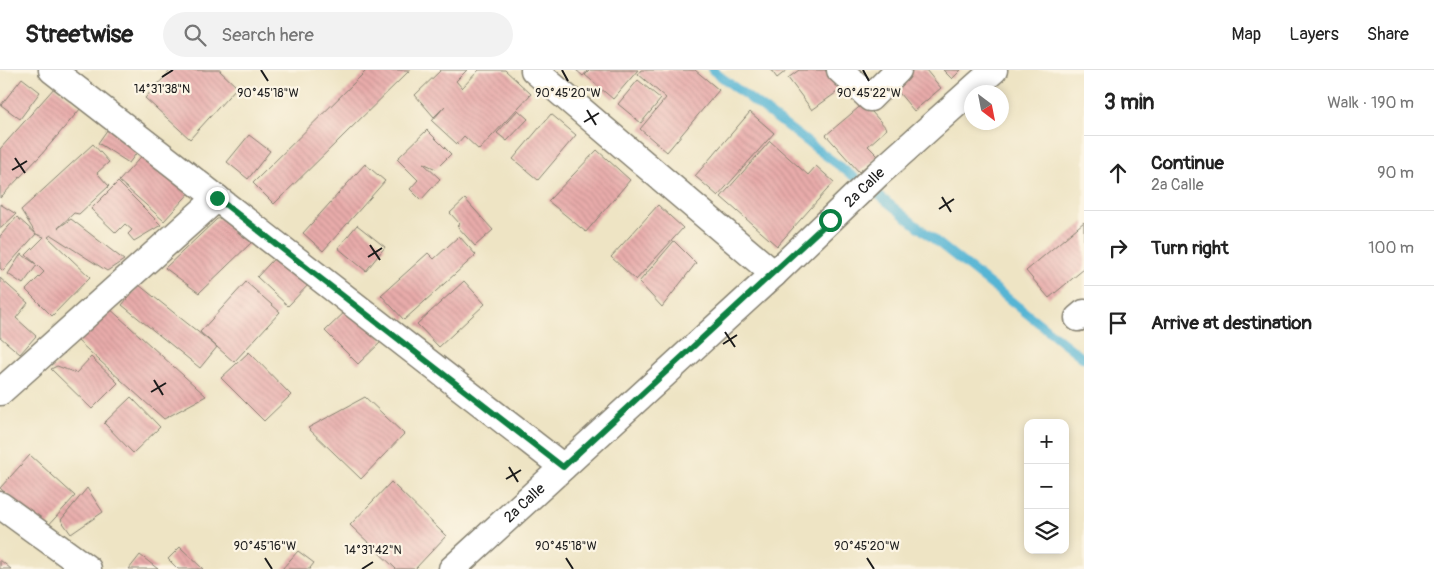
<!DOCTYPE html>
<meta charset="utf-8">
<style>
:root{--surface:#fff;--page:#f2f2f2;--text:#222;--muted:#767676;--line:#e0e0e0}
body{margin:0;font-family:Pangolin,sans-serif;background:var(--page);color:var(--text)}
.controls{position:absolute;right:15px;bottom:15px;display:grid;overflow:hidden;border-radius:10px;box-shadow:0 2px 8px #0003}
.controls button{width:45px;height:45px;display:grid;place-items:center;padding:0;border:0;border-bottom:1px solid var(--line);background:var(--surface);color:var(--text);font:25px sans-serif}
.compass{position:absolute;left:964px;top:15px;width:45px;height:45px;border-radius:50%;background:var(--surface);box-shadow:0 2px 8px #0003;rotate:148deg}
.stop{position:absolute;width:15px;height:15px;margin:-11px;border:4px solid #0b8043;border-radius:50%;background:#fff}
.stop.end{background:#0b8043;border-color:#fff;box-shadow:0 1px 5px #0008}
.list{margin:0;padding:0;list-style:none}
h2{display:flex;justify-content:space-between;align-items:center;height:65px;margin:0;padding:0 20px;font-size:21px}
h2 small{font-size:16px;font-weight:400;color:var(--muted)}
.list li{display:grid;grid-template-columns:32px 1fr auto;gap:15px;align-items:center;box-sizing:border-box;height:75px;padding:0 20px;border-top:1px solid var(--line)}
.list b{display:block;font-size:19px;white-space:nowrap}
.list p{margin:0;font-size:16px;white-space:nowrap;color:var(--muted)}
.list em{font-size:16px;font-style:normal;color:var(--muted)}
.icon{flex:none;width:28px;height:28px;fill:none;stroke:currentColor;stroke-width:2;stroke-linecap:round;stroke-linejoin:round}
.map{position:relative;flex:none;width:1084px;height:499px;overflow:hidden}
header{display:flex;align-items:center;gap:30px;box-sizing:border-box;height:70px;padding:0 25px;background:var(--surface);border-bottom:1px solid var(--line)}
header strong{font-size:24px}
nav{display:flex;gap:28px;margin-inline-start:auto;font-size:18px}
.search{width:350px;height:45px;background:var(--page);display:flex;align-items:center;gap:12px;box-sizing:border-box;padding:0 18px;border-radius:28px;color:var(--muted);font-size:19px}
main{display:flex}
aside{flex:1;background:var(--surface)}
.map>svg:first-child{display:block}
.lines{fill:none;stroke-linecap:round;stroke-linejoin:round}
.stream{stroke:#56b5d4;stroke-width:9}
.building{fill:url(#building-back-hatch)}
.minor-casing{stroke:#858070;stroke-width:29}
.minor{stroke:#fff;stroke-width:26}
.route{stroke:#0b8043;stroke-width:6}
.ticks{fill:none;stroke:#1c1c1c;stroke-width:2}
.labels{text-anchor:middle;stroke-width:4.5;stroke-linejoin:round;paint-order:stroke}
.street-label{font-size:15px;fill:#1c1c1c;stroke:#fcf5e5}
.ticks-label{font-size:12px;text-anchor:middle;fill:#1c1c1c;stroke:#fcf5e5;stroke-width:4.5;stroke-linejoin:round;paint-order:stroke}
</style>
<header>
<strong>Streetwise</strong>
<div class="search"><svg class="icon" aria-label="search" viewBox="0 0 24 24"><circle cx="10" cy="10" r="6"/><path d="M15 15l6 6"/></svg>Search here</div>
<nav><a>Map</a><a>Layers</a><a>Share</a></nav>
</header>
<main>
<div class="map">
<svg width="1084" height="499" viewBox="0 0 1084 499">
<defs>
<pattern id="building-back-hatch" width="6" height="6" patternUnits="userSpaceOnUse" patternTransform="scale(1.25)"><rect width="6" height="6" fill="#e8abaa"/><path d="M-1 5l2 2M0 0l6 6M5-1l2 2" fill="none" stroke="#c69392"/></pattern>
</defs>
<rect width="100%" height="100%" fill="#fcf5e5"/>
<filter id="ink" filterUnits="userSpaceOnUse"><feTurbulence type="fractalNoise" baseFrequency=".02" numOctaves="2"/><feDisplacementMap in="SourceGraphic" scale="10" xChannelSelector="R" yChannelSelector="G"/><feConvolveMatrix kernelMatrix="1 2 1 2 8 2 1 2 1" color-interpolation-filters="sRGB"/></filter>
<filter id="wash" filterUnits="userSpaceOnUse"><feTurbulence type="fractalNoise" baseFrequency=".0096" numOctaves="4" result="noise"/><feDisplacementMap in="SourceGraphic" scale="20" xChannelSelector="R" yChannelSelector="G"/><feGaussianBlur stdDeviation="1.12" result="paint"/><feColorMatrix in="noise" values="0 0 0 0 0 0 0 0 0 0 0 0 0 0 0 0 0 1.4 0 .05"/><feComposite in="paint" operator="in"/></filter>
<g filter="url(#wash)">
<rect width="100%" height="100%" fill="#eee4c4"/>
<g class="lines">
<!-- stream -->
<path class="stream" d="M712,0L882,128L1084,289"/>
</g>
<g id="blocks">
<!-- building -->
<path class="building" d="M171,0H221L220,1L237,17L190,69L145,28Z
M367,0H410L274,134L253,113Z
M441,0H467L456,11L462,18L479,0H505L531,24L479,80L464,66L457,74L432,51L445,36L434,47L415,25Z
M576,0H588L583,6Z
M590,0H638L613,29L585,5Z
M641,0H695L719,20L667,82L640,59L666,28L638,4Z
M771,0H787L777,8Z
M799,0H825L840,20L812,40L788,8Z
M904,0H926L941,18L914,41L890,12Z
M943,0H961L952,9Z
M22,8L40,22L20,49L1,35Z
M638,10L661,29L641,53L618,34Z
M55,17L81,38L41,85L0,128V79Z
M864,33L887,59L868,76L878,86L859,102L826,65Z
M518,40L528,49L507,71L497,63Z
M750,42L774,63L718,126L695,106Z
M551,44L576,65L538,110L513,89Z
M110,56L141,77L129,93L98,73Z
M427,60L451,84L436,99L423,93L440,109L421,130L410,119L418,110L397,89Z
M249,65L270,81L248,109L227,92Z
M770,71L808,105L816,96L834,112L777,176L721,127Z
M93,74L109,92L97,103L109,116L79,144L74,143L58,158L71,149L124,190L107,201L51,165L48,167L90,207L52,246L26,220L44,202L37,195L23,214L8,204L21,184L36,194L26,185L44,167L36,164L3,201L0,198V166L17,147L36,164L21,140Z
M148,79L193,119L164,151L119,111Z
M597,80L630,110L586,162L548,131Z
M365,94L385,111L323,181L303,163Z
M118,112L161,155L134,171L128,164L132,160L125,154L116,163L91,139Z
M465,129L493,160L475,176L457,156L460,154L450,143Z
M0,134L16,144L0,159Z
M658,135L683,158L636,210L611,187Z
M223,148L253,171L199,223L165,198L217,149Z
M1084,152V199L1049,228L1026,201Z
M357,155L385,177L366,201L338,178Z
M459,166L476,185L404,250L381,225L428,183L434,189Z
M674,171L696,193L662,237L639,212Z
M280,182L312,211L288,236L257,207Z
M0,208L28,233L16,248L36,266L20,284L0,267Z
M464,211L485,234L439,277L417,254Z
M246,212L280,242L234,292L200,262Z
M139,215L217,277L200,298L122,235Z
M351,236L383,270L358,294L325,261Z
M108,237L206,326L164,349L78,271Z
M249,282L291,325L264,351L221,308Z
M91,287L118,313L92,339L51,299L57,296L76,303Z
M131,327L160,357L133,383L104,353Z
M365,327L404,364L361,409L308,358Z
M30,385L75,426L45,459L0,418Z
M391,412L446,466L415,499H396L350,455Z
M87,418L103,442L71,464L61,450Z
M180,477L203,499H178L168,489Z
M298,481L314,493L310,498L311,499H282Z
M140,485L158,499H129Z
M0,490L11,499H0Z"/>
</g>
</g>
<g filter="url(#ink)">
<use href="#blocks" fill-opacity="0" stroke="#858070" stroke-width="1"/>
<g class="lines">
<!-- minor casing -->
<g class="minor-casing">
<g id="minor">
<path d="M52,0L563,397"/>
<path d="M534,0L774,204"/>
<path d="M840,0L870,28L898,0"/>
<path d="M1078,248L1084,243"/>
<path d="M0,322L217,128"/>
<path d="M0,435L88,499"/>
<path id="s1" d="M452,499L774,204L878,104L994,0"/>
</g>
</g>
<!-- minor -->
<use href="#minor" class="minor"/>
</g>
</g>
<g class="lines" filter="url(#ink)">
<!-- route -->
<path class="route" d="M217,128L563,397L830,150"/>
</g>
<!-- ticks -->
<path class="ticks" d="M261,0L268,11M562,0L568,11M863,0L869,11M162,7L173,0M587,40L596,55M584,52L599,43M15,88L25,103M12,100L27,91M942,127L951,142M939,139L954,129M370,175L380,190M368,187L382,178M725,262L735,277M723,274L737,265M154,310L163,325M151,322L166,313M509,397L518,412M506,409L521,400M265,488L272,499M566,488L573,499M867,488L874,499M362,499L373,492"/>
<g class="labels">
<!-- street labels -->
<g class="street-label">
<text dy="5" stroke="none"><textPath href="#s1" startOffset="562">2a Calle</textPath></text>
<text dy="5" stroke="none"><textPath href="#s1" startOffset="98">2a Calle</textPath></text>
</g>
</g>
<g class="ticks-label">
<text x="162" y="23">14°31'38"N</text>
<text x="268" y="27">90°45'18"W</text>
<text x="568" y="27">90°45'20"W</text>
<text x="869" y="27">90°45'22"W</text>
<text x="265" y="480">90°45'16"W</text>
<text x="566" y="480">90°45'18"W</text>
<text x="867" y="480">90°45'20"W</text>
<text x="373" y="484">14°31'42"N</text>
</g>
</svg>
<div class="controls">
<button>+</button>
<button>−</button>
<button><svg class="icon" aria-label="layers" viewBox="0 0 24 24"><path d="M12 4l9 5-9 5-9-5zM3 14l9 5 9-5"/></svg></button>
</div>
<svg class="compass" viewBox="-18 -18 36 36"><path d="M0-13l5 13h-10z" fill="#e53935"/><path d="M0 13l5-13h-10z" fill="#767676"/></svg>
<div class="stop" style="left:830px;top:150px"></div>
<div class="stop end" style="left:217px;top:128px"></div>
</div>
<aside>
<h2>3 min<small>Walk · 190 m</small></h2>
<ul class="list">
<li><svg class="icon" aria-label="ahead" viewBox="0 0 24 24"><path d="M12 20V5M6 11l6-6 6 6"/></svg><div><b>Continue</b><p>2a Calle</p></div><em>90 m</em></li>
<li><svg class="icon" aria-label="right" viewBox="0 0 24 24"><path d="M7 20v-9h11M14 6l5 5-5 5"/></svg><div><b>Turn right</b></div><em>100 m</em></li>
<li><svg class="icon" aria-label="arrive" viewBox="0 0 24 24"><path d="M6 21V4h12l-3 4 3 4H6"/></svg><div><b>Arrive at destination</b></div></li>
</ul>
</aside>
</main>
